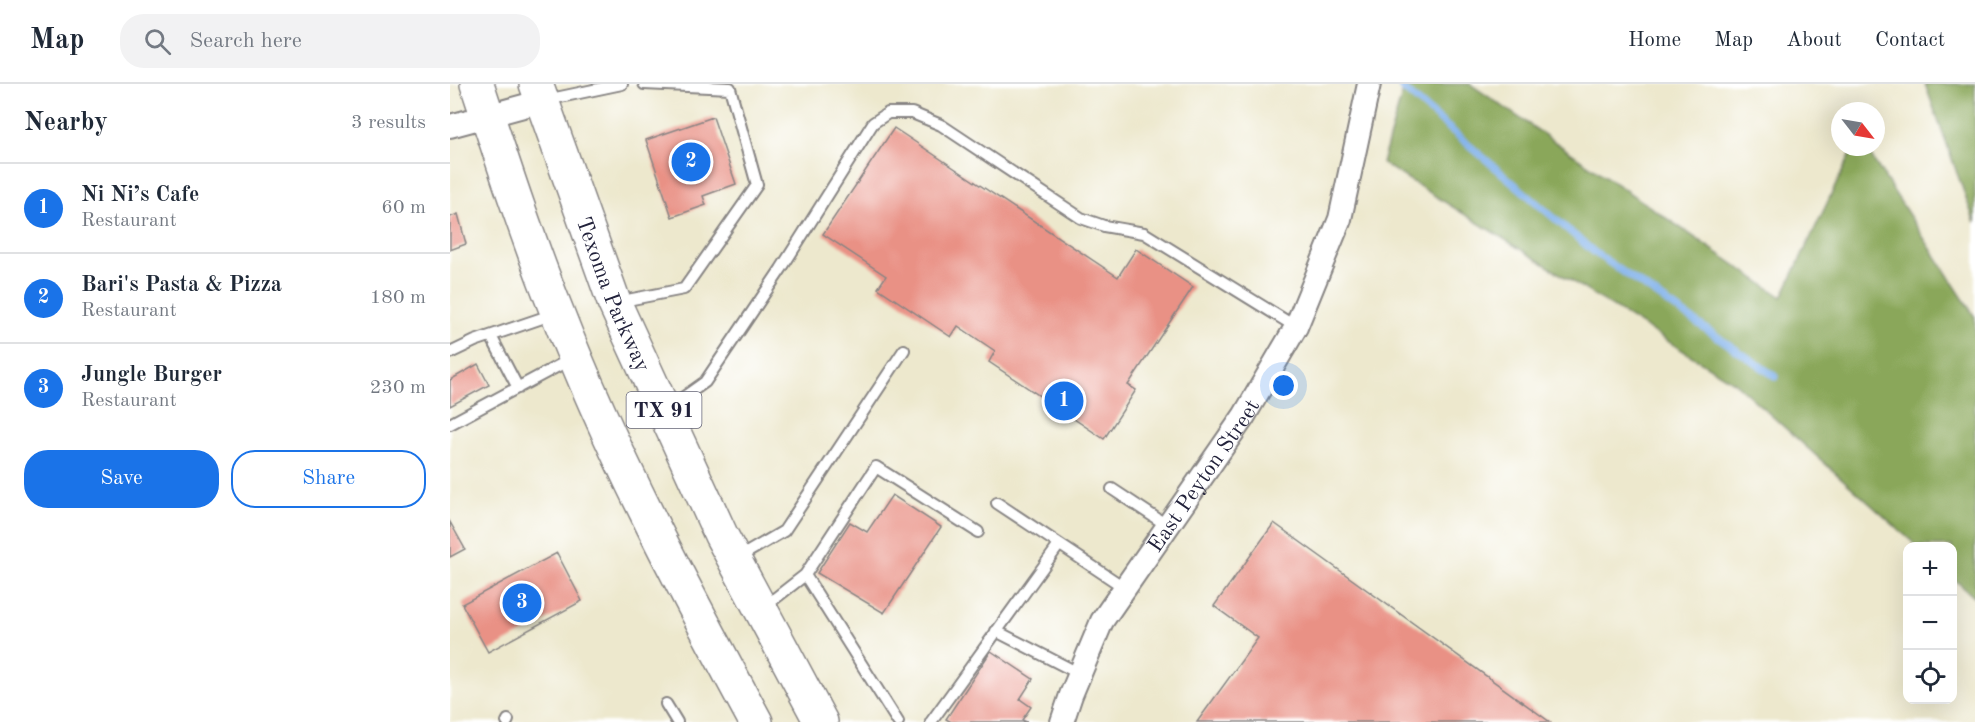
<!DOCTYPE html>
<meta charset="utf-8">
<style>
:root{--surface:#fff;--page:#f2f2f3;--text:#1f2937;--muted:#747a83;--line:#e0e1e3;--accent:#1a73e8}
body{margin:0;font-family:"Old Standard TT",serif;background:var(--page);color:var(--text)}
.controls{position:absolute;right:18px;bottom:18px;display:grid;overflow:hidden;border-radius:12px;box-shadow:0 6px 24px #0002}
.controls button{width:54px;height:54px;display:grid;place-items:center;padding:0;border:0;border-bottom:2px solid var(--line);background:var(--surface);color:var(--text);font:30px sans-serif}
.compass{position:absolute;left:1381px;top:18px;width:54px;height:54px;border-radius:50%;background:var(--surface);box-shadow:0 6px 24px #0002;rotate:121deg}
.you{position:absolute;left:834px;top:302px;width:21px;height:21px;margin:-15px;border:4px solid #fff;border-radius:50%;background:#1a73e8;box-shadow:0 0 0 9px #1a73e833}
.badge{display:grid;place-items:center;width:39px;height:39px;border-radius:50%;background:var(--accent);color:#fff;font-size:20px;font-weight:700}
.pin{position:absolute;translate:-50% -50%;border:3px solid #fff;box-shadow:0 2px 6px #0006}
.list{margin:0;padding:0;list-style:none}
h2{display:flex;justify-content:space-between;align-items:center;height:78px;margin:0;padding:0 24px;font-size:26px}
h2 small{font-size:20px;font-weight:400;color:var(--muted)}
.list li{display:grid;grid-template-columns:39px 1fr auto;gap:18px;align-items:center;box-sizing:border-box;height:90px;padding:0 24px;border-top:2px solid var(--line)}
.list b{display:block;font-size:22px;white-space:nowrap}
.list p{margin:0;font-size:20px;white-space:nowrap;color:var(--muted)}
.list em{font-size:20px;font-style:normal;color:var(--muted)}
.actions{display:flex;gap:12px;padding:18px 24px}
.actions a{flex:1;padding:14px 0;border:2px solid var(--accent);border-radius:24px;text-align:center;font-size:21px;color:var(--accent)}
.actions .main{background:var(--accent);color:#fff}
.icon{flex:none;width:33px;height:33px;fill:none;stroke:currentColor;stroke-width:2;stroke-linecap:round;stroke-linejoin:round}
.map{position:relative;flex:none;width:1525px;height:638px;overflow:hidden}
header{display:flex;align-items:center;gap:36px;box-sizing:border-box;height:84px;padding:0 30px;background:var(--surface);border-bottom:2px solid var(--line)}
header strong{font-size:28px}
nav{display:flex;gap:33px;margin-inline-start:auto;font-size:21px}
.search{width:420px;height:54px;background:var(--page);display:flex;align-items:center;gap:15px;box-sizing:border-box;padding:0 21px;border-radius:24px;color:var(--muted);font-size:22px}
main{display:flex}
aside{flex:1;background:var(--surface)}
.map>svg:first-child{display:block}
.forest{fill:#8aa75a;stroke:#56644a;stroke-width:1.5}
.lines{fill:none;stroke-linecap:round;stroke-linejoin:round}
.stream{stroke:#7fb0ea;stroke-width:7}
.building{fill:#e99185}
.lane-casing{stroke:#888584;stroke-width:14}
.street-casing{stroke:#888584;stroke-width:26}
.primary-casing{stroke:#888584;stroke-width:36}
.lane{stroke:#fff;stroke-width:10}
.street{stroke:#fff;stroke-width:22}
.primary{stroke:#fff;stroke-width:33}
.labels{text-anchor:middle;stroke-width:6;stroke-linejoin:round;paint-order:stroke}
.shield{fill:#fff;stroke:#646476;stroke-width:1.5}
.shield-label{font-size:21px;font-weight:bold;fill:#22223b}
.street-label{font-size:22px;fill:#22223b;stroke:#fff}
</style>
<header>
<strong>Map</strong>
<div class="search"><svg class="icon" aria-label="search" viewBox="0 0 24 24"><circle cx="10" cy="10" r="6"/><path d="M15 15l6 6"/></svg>Search here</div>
<nav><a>Home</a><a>Map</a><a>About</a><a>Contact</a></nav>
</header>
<main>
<aside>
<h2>Nearby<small>3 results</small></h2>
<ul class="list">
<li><span class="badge">1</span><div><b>Ni Ni’s Cafe</b><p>Restaurant</p></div><em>60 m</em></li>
<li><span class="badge">2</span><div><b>Bari's Pasta &amp; Pizza</b><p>Restaurant</p></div><em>180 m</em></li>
<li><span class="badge">3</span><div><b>Jungle Burger</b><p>Restaurant</p></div><em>230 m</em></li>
</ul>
<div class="actions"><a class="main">Save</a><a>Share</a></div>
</aside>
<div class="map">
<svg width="1525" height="638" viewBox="0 0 1525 638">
<rect width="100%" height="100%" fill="#fff"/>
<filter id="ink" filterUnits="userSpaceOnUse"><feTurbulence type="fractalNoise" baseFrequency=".0167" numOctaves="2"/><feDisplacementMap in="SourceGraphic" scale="12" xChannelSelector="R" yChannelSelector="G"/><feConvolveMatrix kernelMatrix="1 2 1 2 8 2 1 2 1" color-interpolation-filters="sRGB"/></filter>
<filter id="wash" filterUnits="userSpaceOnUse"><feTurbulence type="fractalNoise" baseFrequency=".008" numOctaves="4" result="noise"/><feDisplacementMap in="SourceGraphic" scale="24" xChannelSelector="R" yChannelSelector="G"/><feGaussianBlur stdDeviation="1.35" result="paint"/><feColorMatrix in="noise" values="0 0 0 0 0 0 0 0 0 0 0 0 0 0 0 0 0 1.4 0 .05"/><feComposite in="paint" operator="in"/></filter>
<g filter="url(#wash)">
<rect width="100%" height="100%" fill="#ede8cd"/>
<!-- forest -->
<path class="forest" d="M955,0H1020L1332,213L1404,63H1415L1525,233V514L1503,494L1502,462H1467L1285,299L932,79Z
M1475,0H1525V139Z"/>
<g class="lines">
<!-- stream -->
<path class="stream" d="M951,3L1144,168L1326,293"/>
</g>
<g id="blocks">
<!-- building -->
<path class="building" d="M263,33L286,100L253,112L256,121L222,133L196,56Z
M444,44L668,193L686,165L743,203L678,301L686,306L654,355L539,278L545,267L508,242L501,253L428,204L436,192L373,150Z
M8,130L16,160L0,166V133Z
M28,280L39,301L0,322V296Z
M442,411L491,443L434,529L367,489L400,438L417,448Z
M0,438L15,465L0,473Z
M824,439L1100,638H747L808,554L764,522Z
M107,469L132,517L38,568L12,520Z
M541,567L583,595L570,615L581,623L572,636L577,638H501L496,635Z"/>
</g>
</g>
<g filter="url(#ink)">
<use href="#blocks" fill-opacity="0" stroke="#888584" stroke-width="1.5"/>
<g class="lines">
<!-- lane casing -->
<g class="lane-casing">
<path id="lane" d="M96,16L172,0
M167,218L234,205L307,101L280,4L194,0
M41,252L68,304
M0,269L25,257L104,230
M217,325L255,298L331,185L423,39L438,29H462L491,41L631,134L654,142L694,149L846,243
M0,340L123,274
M662,405L718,442
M547,419L675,504
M286,475L334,447L454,266
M355,491L448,638
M314,523L355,491L426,383L528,448
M546,547L630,590
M216,620L227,638
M57,638L58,636
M481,638L609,461"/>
</g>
<!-- street casing -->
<g class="street-casing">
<g id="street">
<path d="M0,42L92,17"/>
<path id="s1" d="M612,638L621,611L652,537L794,332L846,243L890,135L919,0"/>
</g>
</g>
<!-- primary casing -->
<g class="primary-casing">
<g id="primary">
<path d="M27,0C52,76 77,153 107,228C162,370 234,505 306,638"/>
<path id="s2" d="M86,0L164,218L271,451L371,638"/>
</g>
</g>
<!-- lane -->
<use href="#lane" class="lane"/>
<!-- street -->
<use href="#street" class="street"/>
<!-- primary -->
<use href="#primary" class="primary"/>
</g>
</g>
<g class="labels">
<!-- shield labels -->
<rect class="shield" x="176.5" y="308" width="75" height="36" rx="4.5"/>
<g class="shield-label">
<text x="214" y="333">TX 91</text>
</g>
<!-- street labels -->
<g class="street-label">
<text dy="8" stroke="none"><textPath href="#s2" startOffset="224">Texoma Parkway</textPath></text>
<text dy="8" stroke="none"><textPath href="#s1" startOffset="286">East Peyton Street</textPath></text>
</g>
</g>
</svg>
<div class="controls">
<button>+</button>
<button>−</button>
<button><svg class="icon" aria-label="locate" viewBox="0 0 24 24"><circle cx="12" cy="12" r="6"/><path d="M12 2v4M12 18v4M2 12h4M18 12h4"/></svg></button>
</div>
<svg class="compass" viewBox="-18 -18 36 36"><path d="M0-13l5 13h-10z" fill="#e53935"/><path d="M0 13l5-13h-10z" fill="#747a83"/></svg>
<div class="you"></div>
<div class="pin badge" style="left:614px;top:317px">1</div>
<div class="pin badge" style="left:241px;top:78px">2</div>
<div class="pin badge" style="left:72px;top:519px">3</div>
</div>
</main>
